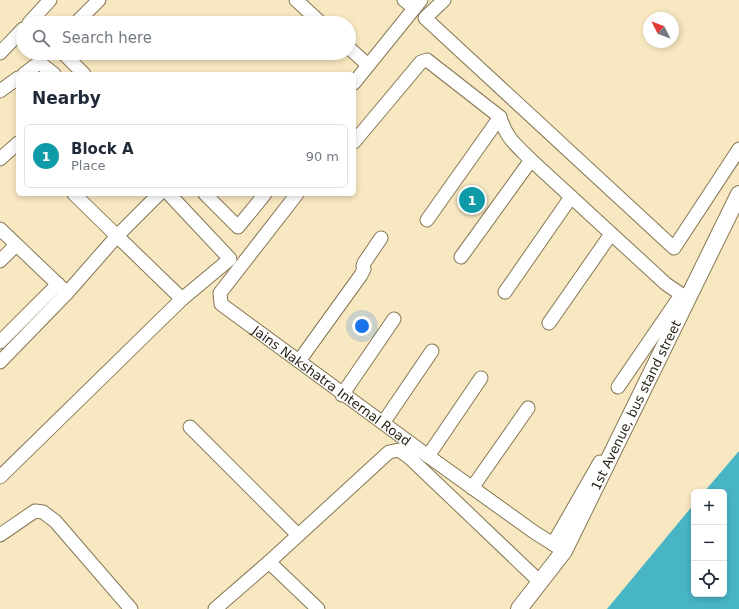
<!DOCTYPE html>
<meta charset="utf-8">
<style>
:root{--surface:#fff;--page:#f6f6f7;--text:#1f2937;--muted:#747a83;--line:#e0e1e3;--accent:#2f49ba}
body{margin:0;font-family:"DejaVu Sans",sans-serif;background:var(--page);color:var(--text)}
.controls{position:absolute;right:12px;bottom:12px;display:grid;overflow:hidden;border-radius:6px;box-shadow:0 2px 6px #0003}
.controls button{width:36px;height:36px;display:grid;place-items:center;padding:0;border:0;border-bottom:1px solid var(--line);background:var(--surface);color:var(--text);font:20px sans-serif}
.compass{position:absolute;left:643px;top:12px;width:36px;height:36px;border-radius:50%;background:var(--surface);box-shadow:0 2px 6px #0003;rotate:312deg}
.you{position:absolute;left:362px;top:326px;width:14px;height:14px;margin:-10px;border:3px solid #fff;border-radius:50%;background:#1a73e8;box-shadow:0 0 0 6px #1a73e833}
.badge{display:grid;place-items:center;width:26px;height:26px;border-radius:50%;background:var(--accent);color:#fff;font-size:13px;font-weight:700}
.pin{position:absolute;translate:-50% -50%;border:2px solid #fff;box-shadow:0 1px 4px #0006}
.list{margin:0;padding:0;list-style:none}
h2{display:flex;justify-content:space-between;align-items:center;height:52px;margin:0;padding:0 16px;font-size:17px}
h2 small{font-size:13px;font-weight:400;color:var(--muted)}
.list li{display:grid;grid-template-columns:26px 1fr auto;gap:12px;align-items:center;box-sizing:border-box;height:64px;margin:0 8px 8px;padding:0 8px;border:1px solid var(--line);border-radius:6px}
.list b{display:block;font-size:15px;white-space:nowrap}
.list p{margin:0;font-size:13px;white-space:nowrap;color:var(--muted)}
.list em{font-size:13px;font-style:normal;color:var(--muted)}
.icon{flex:none;width:22px;height:22px;fill:none;stroke:currentColor;stroke-width:2;stroke-linecap:round;stroke-linejoin:round}
.map{position:relative;flex:none;width:739px;height:609px;overflow:hidden}
.search{position:absolute;background:var(--surface);box-shadow:0 2px 6px #0003;left:16px;top:16px;width:340px;height:44px;display:flex;align-items:center;gap:10px;box-sizing:border-box;padding:0 14px;border-radius:22px;color:var(--muted);font-size:15px}
.panel{position:absolute;background:var(--surface);box-shadow:0 2px 6px #0003;left:16px;top:72px;width:340px;height:124px;border-radius:6px}
.map>svg:first-child{display:block}
.water{fill:#48b5c5}
.lines{fill:none;stroke-linecap:round;stroke-linejoin:round}
.minor-casing{stroke:#857753;stroke-width:15}
.tertiary-casing{stroke:#857753;stroke-width:18}
.minor{stroke:#fff;stroke-width:13}
.tertiary{stroke:#fff;stroke-width:16}
.labels{text-anchor:middle;stroke-width:3;stroke-linejoin:round;paint-order:stroke}
.street-label{font-size:13px;fill:#251f10;stroke:#f8e8c1}
</style>
<div class="map">
<svg width="739" height="609" viewBox="0 0 739 609">
<rect width="100%" height="100%" fill="#f8e8c1"/>
<!-- water -->
<path class="water" d="M739,451V609H607L694,504V594H724V492H704Z"/>
<g class="lines">
<!-- minor casing -->
<g class="minor-casing">
<g id="minor">
<path d="M296,0L321,23"/>
<path d="M404,0L414,8"/>
<path d="M444,0L425,18L674,248L739,149"/>
<path d="M29,23L50,0"/>
<path d="M76,23L99,0"/>
<path d="M349,48L368,65"/>
<path d="M0,53L23,29"/>
<path d="M63,53L84,74"/>
<path d="M24,74L36,65L41,64L54,74"/>
<path d="M354,83L421,0"/>
<path d="M0,91L18,78"/>
<path d="M354,142L421,62L427,60L500,117C506,138 516,145 531,160L666,284L688,299"/>
<path d="M0,159L18,143"/>
<path d="M159,194L117,236L182,299"/>
<path d="M205,194L238,227L265,194"/>
<path id="s1" d="M297,194L220,293L221,304L428,456L534,532L564,551"/>
<path d="M427,220L500,117"/>
<path d="M0,229L67,293"/>
<path d="M461,257L531,160"/>
<path d="M0,261L16,245"/>
<path d="M505,292L571,197"/>
<path d="M549,323L611,234"/>
<path d="M0,342L58,284"/>
<path d="M299,361L361,275L364,269L363,266L364,263L381,238"/>
<path d="M0,362L67,293L117,236L74,194"/>
<path d="M618,387L681,295"/>
<path d="M342,395L394,319"/>
<path d="M383,423L432,351"/>
<path d="M190,427L298,535"/>
<path d="M428,456L481,378"/>
<path d="M0,477L182,299L230,259L169,194"/>
<path d="M472,488L528,408"/>
<path d="M0,535L35,511L43,512L55,521L131,609"/>
<path d="M553,544L600,462"/>
<path d="M269,562L318,609"/>
<path d="M215,609L269,562L389,452L399,450L410,458L540,582"/>
</g>
</g>
<!-- tertiary casing -->
<g class="tertiary-casing">
<g id="tertiary">
<path id="s2" d="M519,609L564,551L739,194"/>
</g>
</g>
<!-- minor -->
<use href="#minor" class="minor"/>
<!-- tertiary -->
<use href="#tertiary" class="tertiary"/>
</g>
<g class="labels">
<!-- street labels -->
<g class="street-label">
<text dy="5" stroke="none"><textPath href="#s1" startOffset="274">Jains Nakshatra Internal Road</textPath></text>
<text dy="5" stroke="none"><textPath href="#s2" startOffset="236">1st Avenue, bus stand street</textPath></text>
</g>
</g>
</svg>
<div class="controls">
<button>+</button>
<button>−</button>
<button><svg class="icon" aria-label="locate" viewBox="0 0 24 24"><circle cx="12" cy="12" r="6"/><path d="M12 2v4M12 18v4M2 12h4M18 12h4"/></svg></button>
</div>
<svg class="compass" viewBox="-18 -18 36 36"><path d="M0-13l5 13h-10z" fill="#e53935"/><path d="M0 13l5-13h-10z" fill="#747a83"/></svg>
<div class="you"></div>
<div class="pin badge" style="left:472px;top:200px;background:#0f9aa8">1</div>
<div class="search"><svg class="icon" aria-label="search" viewBox="0 0 24 24"><circle cx="10" cy="10" r="6"/><path d="M15 15l6 6"/></svg>Search here</div>
<section class="panel">
<h2>Nearby<small></small></h2>
<ul class="list">
<li><span class="badge" style="background:#0f9aa8">1</span><div><b>Block A</b><p>Place</p></div><em>90 m</em></li>
</ul>
</section>
</div>
